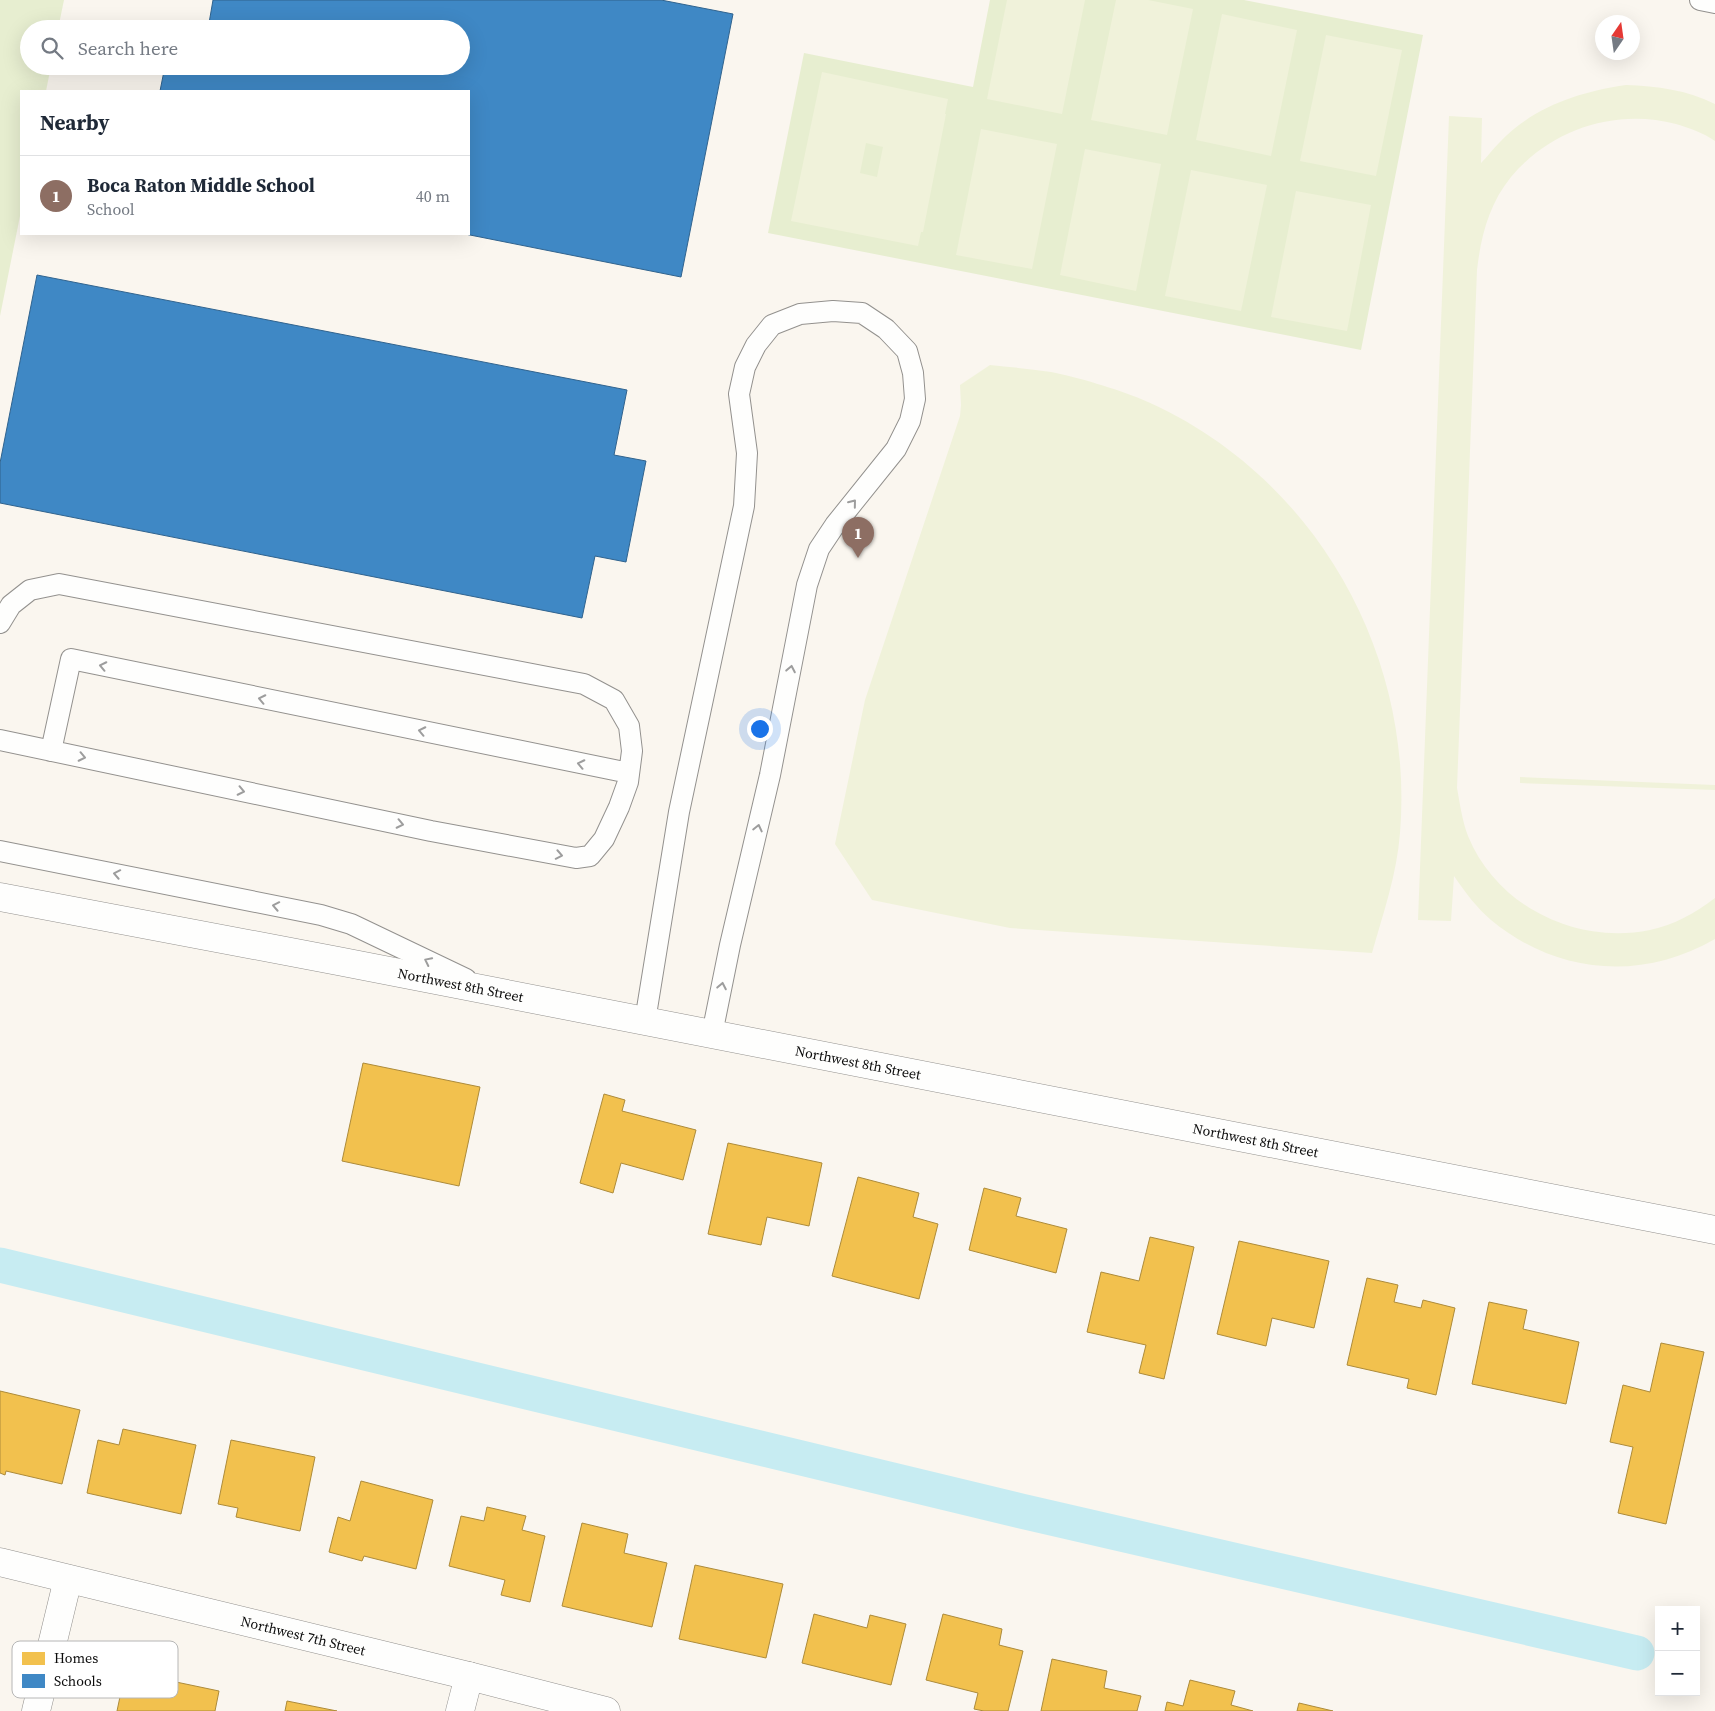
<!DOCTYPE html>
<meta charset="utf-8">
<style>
:root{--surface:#fff;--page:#f2f2f3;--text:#1f2937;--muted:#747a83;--line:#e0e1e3;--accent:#7c3aed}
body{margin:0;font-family:"Source Serif 4",serif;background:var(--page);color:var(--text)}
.controls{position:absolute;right:15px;bottom:15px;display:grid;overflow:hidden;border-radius:0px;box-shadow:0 5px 20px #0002}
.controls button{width:45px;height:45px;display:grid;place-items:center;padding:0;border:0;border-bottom:1px solid var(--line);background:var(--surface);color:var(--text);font:25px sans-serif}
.compass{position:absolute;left:1595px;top:15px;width:45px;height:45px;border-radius:50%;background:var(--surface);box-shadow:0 5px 20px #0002;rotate:13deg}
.you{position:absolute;left:759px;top:728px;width:18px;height:18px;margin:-12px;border:4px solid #fff;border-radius:50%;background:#1a73e8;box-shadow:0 0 0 8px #1a73e833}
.badge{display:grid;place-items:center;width:32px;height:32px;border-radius:50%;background:var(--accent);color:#fff;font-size:16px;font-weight:700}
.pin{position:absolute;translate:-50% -41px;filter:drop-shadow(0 1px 2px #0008)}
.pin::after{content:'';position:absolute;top:26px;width:18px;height:15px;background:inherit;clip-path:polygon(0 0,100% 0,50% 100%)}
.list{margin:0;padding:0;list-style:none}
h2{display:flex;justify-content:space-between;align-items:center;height:65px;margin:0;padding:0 20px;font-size:21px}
h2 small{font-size:16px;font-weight:400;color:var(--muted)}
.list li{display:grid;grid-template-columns:32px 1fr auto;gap:15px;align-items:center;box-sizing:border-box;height:80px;padding:0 20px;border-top:1px solid var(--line)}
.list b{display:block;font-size:19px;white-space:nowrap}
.list p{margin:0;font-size:16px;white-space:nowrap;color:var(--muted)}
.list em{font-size:16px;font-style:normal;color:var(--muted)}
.icon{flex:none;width:28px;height:28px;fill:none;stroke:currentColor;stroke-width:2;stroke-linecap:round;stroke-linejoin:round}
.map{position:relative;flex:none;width:1715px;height:1711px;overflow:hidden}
.search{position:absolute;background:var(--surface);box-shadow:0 5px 20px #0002;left:20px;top:20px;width:450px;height:55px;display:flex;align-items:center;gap:12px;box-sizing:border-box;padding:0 18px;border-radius:28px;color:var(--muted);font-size:19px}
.panel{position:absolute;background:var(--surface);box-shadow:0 5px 20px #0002;left:20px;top:90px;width:450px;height:145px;border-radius:0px}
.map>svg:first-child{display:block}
.green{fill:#e7eed0}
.pitch{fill:#f0f2da;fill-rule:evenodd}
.homes{fill:#f2c14e;stroke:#ad8b3a}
.schools{fill:#3f88c5;stroke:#30638e}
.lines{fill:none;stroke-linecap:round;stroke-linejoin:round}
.canal{stroke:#c7ecf2;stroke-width:35}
.lane-casing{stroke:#93918e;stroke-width:22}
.street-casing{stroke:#93918e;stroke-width:29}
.lane{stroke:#fefefd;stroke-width:20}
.street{stroke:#fefefd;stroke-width:28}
.oneway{stroke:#9d9d9d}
.labels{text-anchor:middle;stroke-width:5;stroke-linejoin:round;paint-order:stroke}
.street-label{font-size:14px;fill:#0c0c0c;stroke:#fff}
.key{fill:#fff;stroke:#b6b6b6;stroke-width:1}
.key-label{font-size:14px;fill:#0c0c0c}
</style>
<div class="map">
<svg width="1715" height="1711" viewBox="0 0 1715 1711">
<rect width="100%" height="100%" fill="#faf6ef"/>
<!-- green -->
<path class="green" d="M0,0H64L58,29H29V66H51L46,91H21V211L0,316Z
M990,0H1244L1423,35L1361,350L768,233L804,53L973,87Z"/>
<!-- pitch -->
<path class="pitch" d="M1007,0H1085L1062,114L987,99Z
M1116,0H1148L1193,9L1167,135L1091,120Z
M1222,14L1297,30L1271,156L1196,140Z
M1326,35L1402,50L1376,176L1300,161Z
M822,72L948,99L945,114H946L923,232H921L918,246L791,221ZM866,143L883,147L877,177L860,173Z
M1626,85C1657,86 1687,90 1715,104V141C1704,133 1689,128 1676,124C1616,108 1551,129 1511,177C1489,204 1481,236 1477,270L1457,788C1460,804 1462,820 1468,836C1497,907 1577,945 1650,930C1674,925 1695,913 1715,898V939C1641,982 1556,974 1491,920C1476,907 1465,892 1454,876L1451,921L1418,920L1449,116L1482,118L1481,163C1487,157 1493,149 1499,143C1533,107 1578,92 1626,85Z
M981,129L1057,144L1032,269L956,255Z
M1085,149L1161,164L1136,291L1060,275Z
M1191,170L1267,185L1241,311L1165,296Z
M1296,191L1371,205L1347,331L1271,317Z
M990,365C1010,367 1031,369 1051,372C1077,377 1117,389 1141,399C1311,471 1415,650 1400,833C1397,874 1383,914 1372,953L1010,928L872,900L835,844L865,700L960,416L961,405L960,385Z
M1520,777L1715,785V790L1520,783Z"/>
<!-- homes -->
<path class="homes" d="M363,1063L480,1087L459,1186L342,1161Z
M604,1094L625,1100L622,1111L696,1130L683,1180L621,1163L613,1193L580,1183Z
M728,1143L822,1163L809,1226L767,1217L761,1245L708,1234Z
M858,1177L919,1193L913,1217L938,1224L919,1299L832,1276Z
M984,1188L1021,1198L1016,1216L1067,1229L1056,1273L969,1250Z
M1150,1237L1194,1247L1164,1379L1139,1373L1146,1345L1087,1332L1101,1272L1139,1281Z
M1239,1241L1329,1261L1314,1328L1272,1318L1266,1346L1217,1334Z
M1367,1278L1398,1285L1394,1302L1421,1308L1423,1300L1455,1308L1436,1395L1407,1388L1409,1379L1347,1365Z
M1489,1302L1527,1310L1523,1329L1579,1342L1566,1404L1472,1384Z
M1661,1343L1704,1352L1666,1524L1618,1513L1633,1447L1610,1442L1623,1385L1650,1392Z
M0,1391L80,1410L62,1484L6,1471L5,1475L0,1473Z
M123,1429L196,1445L181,1514L87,1493L98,1440L119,1445Z
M231,1440L315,1457L300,1531L236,1517L238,1508L218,1504Z
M361,1481L433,1500L416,1569L364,1556L362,1561L329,1552L338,1517L350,1521Z
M487,1507L526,1516L522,1530L545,1536L530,1602L501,1595L505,1580L449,1566L461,1516L484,1521Z
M582,1523L628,1534L624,1553L667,1563L652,1627L562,1606Z
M695,1565L783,1584L766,1658L679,1639Z
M814,1614L867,1628L870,1615L906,1624L891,1685L802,1663Z
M943,1614L1002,1629L999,1645L1023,1651L1008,1711H984L974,1709L978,1693L926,1680Z
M129,1654L160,1661L157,1678L219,1691L215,1711H117Z
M1052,1659L1107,1671L1104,1688L1141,1696L1137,1711H1041Z
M1190,1680L1235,1691L1231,1705L1253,1711H1165L1167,1702L1183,1706Z
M287,1701L337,1711H285Z
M1299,1703L1333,1711H1297Z"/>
<!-- schools -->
<path class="schools" d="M213,0H661L733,14L681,277L465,234H469V91H160L165,66H461V29H208Z
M37,275L627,390L614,455L646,461L626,562L595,556L582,618L0,503V463Z"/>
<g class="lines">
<!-- canal -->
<path class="canal" d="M0,1265L1021,1511L1637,1653"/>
<!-- lane casing -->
<g class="lane-casing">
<path id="lane" d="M1700,0L1715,3
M0,623L11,605L30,590L59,584L584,684L614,700L629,726L632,751L628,782L619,807L604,839L590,856L576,858L431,831L0,740
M51,751L71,659L629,773
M0,851L321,915L351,924L466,979
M645,1021L679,812L744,506L747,453L739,394L745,367L756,345L772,325L800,314L833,311L862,313L886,329L907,351L913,373L915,399L910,421L896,449L835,525L819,549L807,585L770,775L730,945L712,1034"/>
</g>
<!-- street casing -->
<g class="street-casing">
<g id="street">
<path id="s1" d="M0,897L338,961L1715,1230"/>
<path id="s2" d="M0,1562L469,1676L606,1711"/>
<path d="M36,1711L68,1579"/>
<path d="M460,1711L469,1676"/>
</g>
</g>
<!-- lane -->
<use href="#lane" class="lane"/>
<!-- street -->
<use href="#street" class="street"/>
</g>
<!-- one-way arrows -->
<defs><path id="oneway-chevron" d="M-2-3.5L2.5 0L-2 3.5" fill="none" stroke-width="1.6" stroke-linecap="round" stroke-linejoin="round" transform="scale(1.25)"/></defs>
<g class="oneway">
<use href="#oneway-chevron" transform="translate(853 503) rotate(-51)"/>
<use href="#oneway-chevron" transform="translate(103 666) rotate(-168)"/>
<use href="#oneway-chevron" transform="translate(791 669) rotate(-79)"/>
<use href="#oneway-chevron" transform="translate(262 699) rotate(-168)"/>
<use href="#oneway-chevron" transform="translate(422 731) rotate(-168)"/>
<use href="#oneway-chevron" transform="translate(82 757) rotate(12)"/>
<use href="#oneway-chevron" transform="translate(581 764) rotate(-168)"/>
<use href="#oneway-chevron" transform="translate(241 791) rotate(12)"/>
<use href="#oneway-chevron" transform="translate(400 824) rotate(12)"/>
<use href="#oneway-chevron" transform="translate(758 828) rotate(-77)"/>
<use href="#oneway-chevron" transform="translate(559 855) rotate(11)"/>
<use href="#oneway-chevron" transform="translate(117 874) rotate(-169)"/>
<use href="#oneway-chevron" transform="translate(276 906) rotate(-169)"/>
<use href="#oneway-chevron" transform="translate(428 961) rotate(-154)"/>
<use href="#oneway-chevron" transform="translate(722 986) rotate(-79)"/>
</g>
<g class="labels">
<!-- street labels -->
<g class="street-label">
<text dy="5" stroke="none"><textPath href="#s1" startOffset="469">Northwest 8th Street</textPath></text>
<text dy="5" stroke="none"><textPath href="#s1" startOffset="874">Northwest 8th Street</textPath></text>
<text dy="5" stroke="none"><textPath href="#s1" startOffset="1279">Northwest 8th Street</textPath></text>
<text dy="5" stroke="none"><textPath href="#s2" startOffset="312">Northwest 7th Street</textPath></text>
</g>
</g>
<!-- legend -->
<rect x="12" y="1641" width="166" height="57" rx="8" class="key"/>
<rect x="22" y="1652" width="23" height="13" fill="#f2c14e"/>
<rect x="22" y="1674" width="23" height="14" fill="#3f88c5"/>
<g class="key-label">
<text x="54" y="1663">Homes</text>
<text x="54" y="1686">Schools</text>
</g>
</svg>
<div class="controls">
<button>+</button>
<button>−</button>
</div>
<svg class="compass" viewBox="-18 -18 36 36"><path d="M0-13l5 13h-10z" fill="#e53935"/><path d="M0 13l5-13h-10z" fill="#747a83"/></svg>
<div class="you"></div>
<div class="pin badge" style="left:858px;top:558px;background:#8d6e63">1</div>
<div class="search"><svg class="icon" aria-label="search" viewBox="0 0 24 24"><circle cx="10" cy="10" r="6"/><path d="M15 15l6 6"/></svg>Search here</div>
<section class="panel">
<h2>Nearby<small></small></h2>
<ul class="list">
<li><span class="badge" style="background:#8d6e63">1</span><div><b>Boca Raton Middle School</b><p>School</p></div><em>40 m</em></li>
</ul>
</section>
</div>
